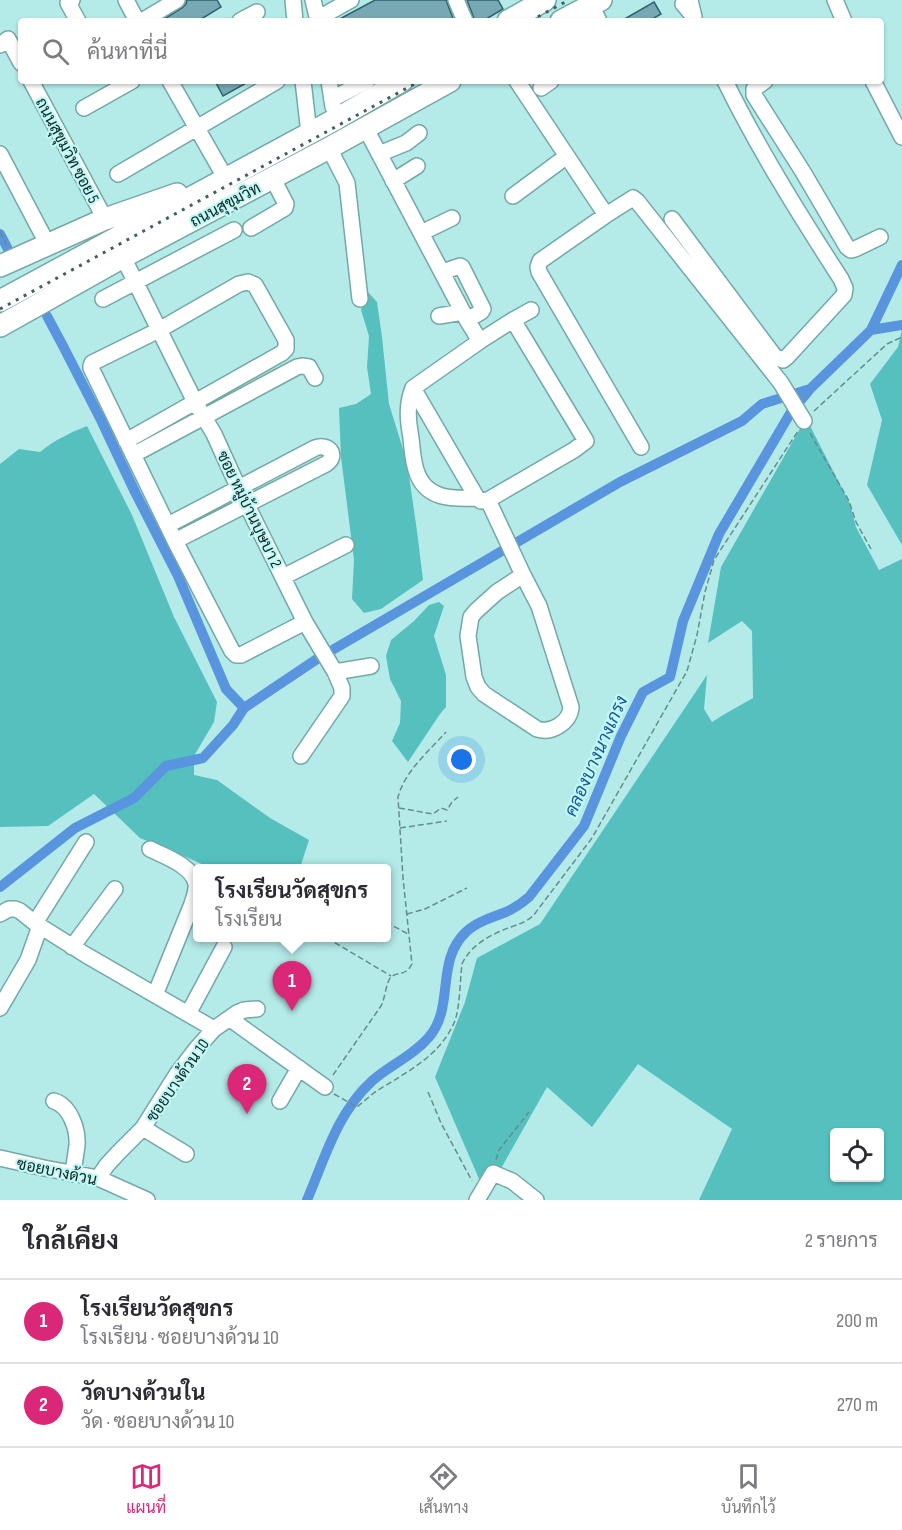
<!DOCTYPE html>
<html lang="th">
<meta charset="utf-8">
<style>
:root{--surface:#fff;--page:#f2f2f3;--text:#2b2b33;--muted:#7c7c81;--line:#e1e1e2;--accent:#db2777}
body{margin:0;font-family:"Sofia Sans Condensed",Sarabun,sans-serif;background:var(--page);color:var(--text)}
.controls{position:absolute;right:18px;bottom:18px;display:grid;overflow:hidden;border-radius:6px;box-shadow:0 2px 4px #0004}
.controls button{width:54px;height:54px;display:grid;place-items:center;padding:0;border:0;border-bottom:2px solid var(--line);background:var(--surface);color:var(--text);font:30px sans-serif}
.you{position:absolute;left:462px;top:760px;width:21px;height:21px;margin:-15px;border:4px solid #fff;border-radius:50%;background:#1a73e8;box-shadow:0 0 0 9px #1a73e833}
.badge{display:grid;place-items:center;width:39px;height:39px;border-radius:50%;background:var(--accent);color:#fff;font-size:20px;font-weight:700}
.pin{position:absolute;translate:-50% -50px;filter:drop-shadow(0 2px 3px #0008)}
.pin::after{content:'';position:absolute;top:32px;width:21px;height:18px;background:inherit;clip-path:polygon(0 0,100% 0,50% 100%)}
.popup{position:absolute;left:193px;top:864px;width:198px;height:78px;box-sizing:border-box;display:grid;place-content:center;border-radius:6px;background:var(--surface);filter:drop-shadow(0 2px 4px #0005);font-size:20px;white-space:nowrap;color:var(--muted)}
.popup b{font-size:22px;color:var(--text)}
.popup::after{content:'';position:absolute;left:50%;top:100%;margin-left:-12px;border:12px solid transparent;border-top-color:var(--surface)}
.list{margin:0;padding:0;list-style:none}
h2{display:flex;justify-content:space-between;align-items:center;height:78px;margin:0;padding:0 24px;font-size:26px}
h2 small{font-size:20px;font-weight:400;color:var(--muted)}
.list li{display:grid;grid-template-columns:39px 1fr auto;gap:18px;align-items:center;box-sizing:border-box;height:84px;padding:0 24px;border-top:2px solid var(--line)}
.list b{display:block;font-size:22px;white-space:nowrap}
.list p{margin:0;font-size:20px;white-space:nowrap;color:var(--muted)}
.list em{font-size:20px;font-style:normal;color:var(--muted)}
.icon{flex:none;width:33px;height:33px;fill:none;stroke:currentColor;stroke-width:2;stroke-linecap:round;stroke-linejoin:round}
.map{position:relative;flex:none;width:902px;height:1200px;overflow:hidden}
.search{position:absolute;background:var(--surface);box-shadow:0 2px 4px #0004;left:18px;right:18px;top:18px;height:66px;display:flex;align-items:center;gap:15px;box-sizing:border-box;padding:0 21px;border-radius:6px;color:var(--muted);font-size:22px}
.sheet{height:246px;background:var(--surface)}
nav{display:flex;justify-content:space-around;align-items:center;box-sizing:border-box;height:84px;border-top:2px solid var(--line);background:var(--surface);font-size:16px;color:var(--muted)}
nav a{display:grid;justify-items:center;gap:3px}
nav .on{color:var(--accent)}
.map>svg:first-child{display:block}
.green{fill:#56c0bf;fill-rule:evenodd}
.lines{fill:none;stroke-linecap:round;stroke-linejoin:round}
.canal{stroke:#5895de;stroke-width:10}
.building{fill:#77a9b5;stroke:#31616c;stroke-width:1.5}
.minor-casing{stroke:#73a8a6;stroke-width:18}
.highway-casing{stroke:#73a8a6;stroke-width:24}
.path{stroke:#658d8b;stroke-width:1.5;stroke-dasharray:6 3;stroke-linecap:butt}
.minor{stroke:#fff;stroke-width:15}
.highway{stroke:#fff;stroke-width:21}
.rail{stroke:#41605f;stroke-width:3;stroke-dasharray:3 6;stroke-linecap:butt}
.labels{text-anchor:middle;stroke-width:4.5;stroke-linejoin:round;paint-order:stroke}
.street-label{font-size:16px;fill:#102625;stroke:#c1f8f6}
.water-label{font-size:18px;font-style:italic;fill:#185699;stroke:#c1f8f6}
</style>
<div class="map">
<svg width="902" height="1200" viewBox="0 0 902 1200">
<rect width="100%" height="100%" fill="#b4ebe9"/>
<!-- green -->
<path class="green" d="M367,291L377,302L382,337L389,404L407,462L417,531L423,580L381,609L364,613L352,599L354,560L341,457L339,408L356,404L371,394L367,367L369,336L361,310Z
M902,329V545L867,485L882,420L870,384L898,347Z
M806,418L850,504L856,527L879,570L902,559V1200H699L732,1129L638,1064L592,1127L547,1087L486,1195L435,1077L465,1002L477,958L540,924L707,675L704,709L712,722L723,715L753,698L752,631L742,621L708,643L721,567ZM834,1132H880V1178H834Z
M87,426L132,515L174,617L217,702L214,722L194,756V775L217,780L270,818L309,840L300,868H207L206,866L175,852L140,838L94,794L48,826L0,827V464L19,449L40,452C55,440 69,433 87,426Z
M439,602L444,606L434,636L446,675V707L440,714L408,762L392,741L400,723L401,701L390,679L386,656L391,640L414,621L429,605Z"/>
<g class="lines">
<!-- canal -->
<path class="canal" d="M0,234L9,251
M47,316L63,346L101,420L135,492L178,576L226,689L244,708
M871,330L902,325
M0,887L75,828L134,798L166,766L203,758L233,725L244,708L317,659L620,482L742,421L762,404L810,389
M307,1200C325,1158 337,1113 372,1081C390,1065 413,1056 429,1037C455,1007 435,961 466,932C476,922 493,917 506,912C515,908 522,903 529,897L584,826L621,736L643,692L670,677L683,621L719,534L791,412L810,389L871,330L902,265"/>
</g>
<!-- building -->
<path class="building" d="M187,0H217L221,7L198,21H161L182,8L186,4Z
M375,0H446L454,21H336Z
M467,0H498L503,9L483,21H475Z
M654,2L661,14L649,21H621Z
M215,81H250L223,96Z"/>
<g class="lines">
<!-- minor casing -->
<g class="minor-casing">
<path id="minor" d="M72,0L68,3L78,21
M126,0L137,21
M293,0L295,21
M313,0L318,21
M456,0L465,21
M835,0L844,21
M683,4L694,17L690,0
M591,5L599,21
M317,19L351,0
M142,21L177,0
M240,21L257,12
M0,45L8,39L21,63
M31,81L105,219
M170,81L226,179
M303,81L309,133
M329,81L333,107
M517,81L606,215L633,198L637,201L781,383L804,421
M765,81L754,89V95L803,172L847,247L851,250L855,249L880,237
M873,81L902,137
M541,88L551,81
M332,99L367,81
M84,108L132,81
M365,127L467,320L480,341L413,388L477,498L481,501L488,500L574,450L586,441L513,320
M329,148L347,183L360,299
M0,154L48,245
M379,154L406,143L419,133
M118,174L277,81
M393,181L417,166
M513,196L567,156
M606,215L540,261L538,267L539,272L641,447
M672,219L775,357L783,360L787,357L844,295L845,288L841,279C799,214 759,150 725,81
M251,228L285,208L286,204L273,179
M421,233L452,218
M123,257L195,402L214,434L238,487L305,622L335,672L342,688V696L301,756
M442,272L460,266L462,267L483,309L481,312L467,320
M103,299L234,230
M439,316L463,312
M480,341L513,320L531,310
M413,388C406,405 408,421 411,438C412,449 413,461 416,470C425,500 452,499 477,498
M126,441L282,353L286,349V340L255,285L248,282L239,284L159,330L92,363L91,366V368L175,541L232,651L236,655H241L305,622
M133,455L297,367L302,366L309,367L315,378
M488,500L523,575L497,592L476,611L471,617L468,636L474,677L478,687L484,694L537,729C552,734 570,722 571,707L539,606L523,575
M168,525L315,448C328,443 339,455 326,464L175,541
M283,577L346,545
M335,672L371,666
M150,849C164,856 193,866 196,884C197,891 194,897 192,904L155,995
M0,914L9,909H15L20,911L35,923L86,955L214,1029
M35,923L86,842
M72,947L115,889
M0,1008L28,960L40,926
M188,1014L224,947
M228,1020L233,1021L325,1087
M54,1101C70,1106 78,1129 77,1145C76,1154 74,1164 73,1174
M280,1101L299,1068
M143,1128L186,1154
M0,1158L44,1168L98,1178L147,1200
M98,1178L107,1165L118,1153L143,1128L177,1074L197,1048L214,1029L237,1013L244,1010L257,1009
M477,1200L493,1173L512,1181L536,1200"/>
</g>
<!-- highway casing -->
<g class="highway-casing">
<path id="highway" d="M508,21L545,0
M561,21L601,0
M0,266L105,219L177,194
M0,301L336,119L402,81
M0,326L123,257L329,148L450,81"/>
</g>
<!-- path -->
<path class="path" d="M0,232L7,246
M814,411L887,344L902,337
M810,433L849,501L856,522L871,549
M399,808L433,814L441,808L447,810L452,802L458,797
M400,828L447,821
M407,914L425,909L467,888
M386,922L408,934
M327,938L391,976
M333,1075L381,1006C385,999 386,982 391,977C398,971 405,977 412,964L403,878L398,797C405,771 429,751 446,732
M428,1092L441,1123L472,1181
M334,1094L357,1107C363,1102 369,1097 375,1092C405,1073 439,1057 454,1023C460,1010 460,980 462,964C471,944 492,934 511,927C519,924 526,922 533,916L592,838L687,671L697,635L705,592L714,560L798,431
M496,1160L499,1150L529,1112"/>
<!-- minor -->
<use href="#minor" class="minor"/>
<!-- highway -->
<use href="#highway" class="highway"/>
<!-- rail -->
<path class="rail" d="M530,21L569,0
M0,309L420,81"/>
</g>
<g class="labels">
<!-- street labels -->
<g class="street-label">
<text transform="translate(68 150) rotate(62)" y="6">ถนนสุขุมวิท ซอย 5</text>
<text transform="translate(225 204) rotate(-28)" y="6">ถนนสุขุมวิท</text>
<text transform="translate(250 509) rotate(64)" y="6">ซอย หมู่บ้านบุษบา 2</text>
<text transform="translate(177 1080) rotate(-55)" y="6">ซอยบางด้วน 10</text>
<text transform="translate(57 1171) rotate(12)" y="6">ซอยบางด้วน</text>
</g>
<!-- water labels -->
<g class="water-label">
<text transform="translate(596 756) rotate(-66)" y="6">คลองบางนางเกรง</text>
</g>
</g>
</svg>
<div class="controls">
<button><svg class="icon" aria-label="locate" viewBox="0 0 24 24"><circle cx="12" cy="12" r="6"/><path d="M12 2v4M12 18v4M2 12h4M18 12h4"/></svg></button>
</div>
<div class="you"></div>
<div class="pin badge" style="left:292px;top:1011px">1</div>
<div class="popup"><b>โรงเรียนวัดสุขกร</b>โรงเรียน</div>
<div class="pin badge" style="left:247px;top:1114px">2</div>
<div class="search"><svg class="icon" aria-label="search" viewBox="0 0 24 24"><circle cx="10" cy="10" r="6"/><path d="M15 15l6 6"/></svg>ค้นหาที่นี่</div>
</div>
<section class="sheet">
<h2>ใกล้เคียง<small>2 รายการ</small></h2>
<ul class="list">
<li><span class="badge">1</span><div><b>โรงเรียนวัดสุขกร</b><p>โรงเรียน · ซอยบางด้วน 10</p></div><em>200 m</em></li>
<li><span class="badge">2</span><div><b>วัดบางด้วนใน</b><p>วัด · ซอยบางด้วน 10</p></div><em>270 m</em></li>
</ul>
</section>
<nav>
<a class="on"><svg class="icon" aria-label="map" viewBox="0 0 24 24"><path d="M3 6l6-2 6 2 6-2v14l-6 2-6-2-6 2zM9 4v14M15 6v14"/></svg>แผนที่</a>
<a><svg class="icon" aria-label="directions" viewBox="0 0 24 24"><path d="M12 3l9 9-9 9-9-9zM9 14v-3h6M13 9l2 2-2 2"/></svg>เส้นทาง</a>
<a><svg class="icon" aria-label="saved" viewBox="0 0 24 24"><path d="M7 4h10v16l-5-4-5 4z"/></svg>บันทึกไว้</a>
</nav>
